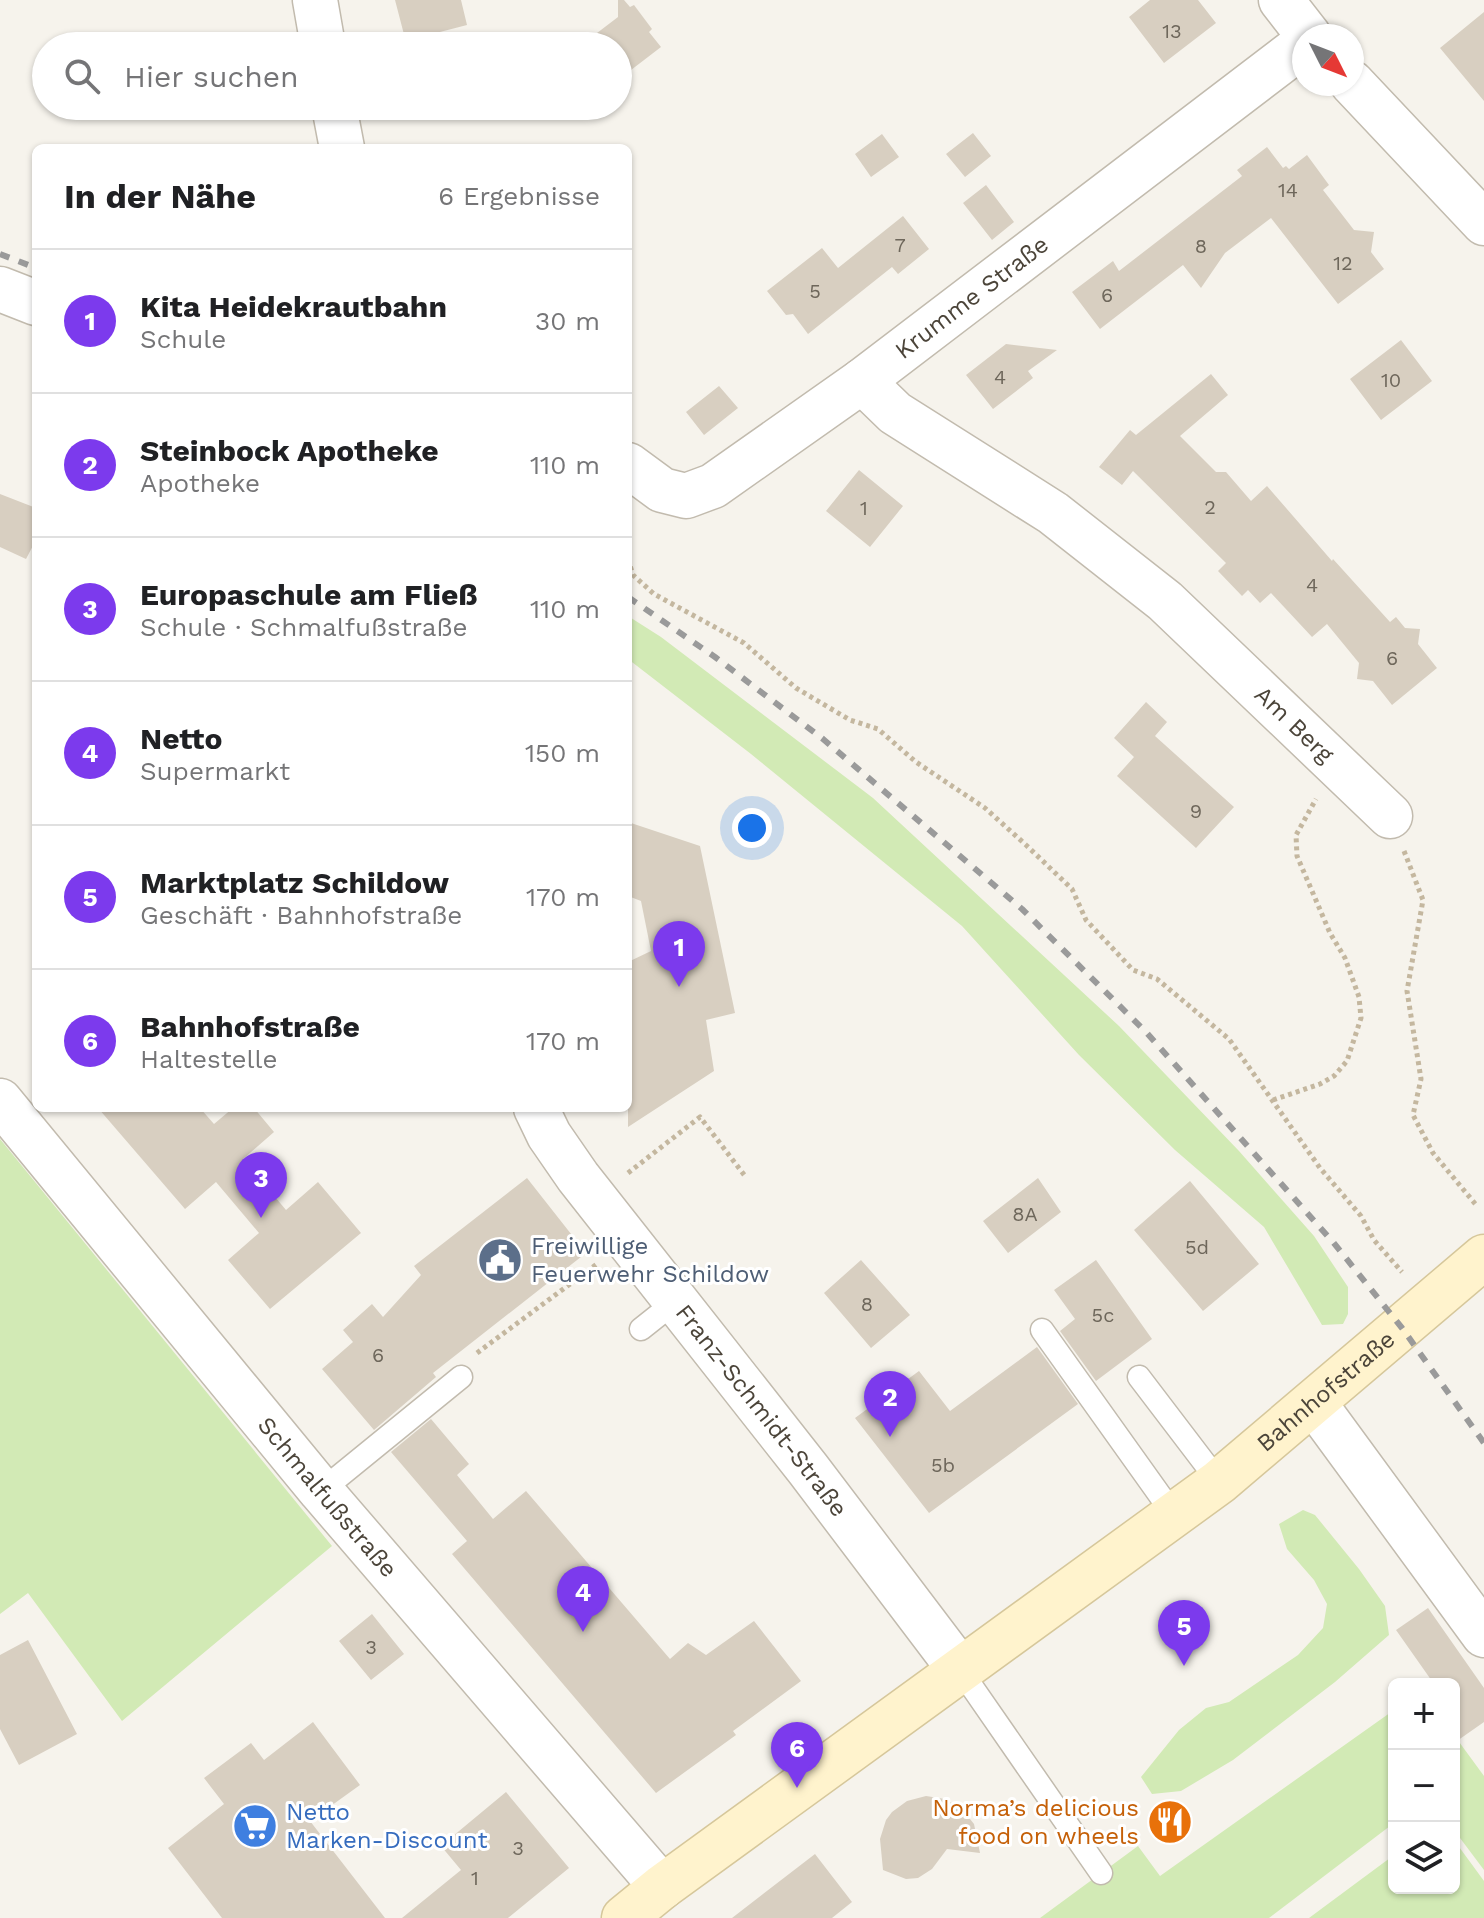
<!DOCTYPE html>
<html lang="de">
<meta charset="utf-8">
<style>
:root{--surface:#fff;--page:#f6f6f6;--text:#202124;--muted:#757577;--line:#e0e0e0;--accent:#7c3aed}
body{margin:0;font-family:"Work Sans",sans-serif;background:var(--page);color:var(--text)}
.controls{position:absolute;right:24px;bottom:24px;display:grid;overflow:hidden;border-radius:12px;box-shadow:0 2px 6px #0004}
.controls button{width:72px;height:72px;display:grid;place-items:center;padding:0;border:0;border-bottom:2px solid var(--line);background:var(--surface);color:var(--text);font:40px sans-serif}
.compass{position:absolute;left:1292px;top:24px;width:72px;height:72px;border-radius:50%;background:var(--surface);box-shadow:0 2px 6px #0004;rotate:132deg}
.you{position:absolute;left:752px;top:828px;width:28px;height:28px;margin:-20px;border:6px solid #fff;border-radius:50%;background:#1a73e8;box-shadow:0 0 0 12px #1a73e833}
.badge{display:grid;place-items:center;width:52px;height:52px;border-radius:50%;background:var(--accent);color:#fff;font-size:26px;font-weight:700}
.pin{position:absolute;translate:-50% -66px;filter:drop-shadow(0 2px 4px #0008)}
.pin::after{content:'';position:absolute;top:42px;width:28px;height:24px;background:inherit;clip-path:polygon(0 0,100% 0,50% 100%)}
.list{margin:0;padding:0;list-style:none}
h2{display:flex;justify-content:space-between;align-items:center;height:104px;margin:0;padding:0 32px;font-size:34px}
h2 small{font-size:26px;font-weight:400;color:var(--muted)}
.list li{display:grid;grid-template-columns:52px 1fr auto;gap:24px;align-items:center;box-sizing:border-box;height:144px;padding:0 32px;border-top:2px solid var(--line)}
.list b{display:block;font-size:30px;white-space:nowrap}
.list p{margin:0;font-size:26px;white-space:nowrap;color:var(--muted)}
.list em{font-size:26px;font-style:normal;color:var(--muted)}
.icon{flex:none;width:44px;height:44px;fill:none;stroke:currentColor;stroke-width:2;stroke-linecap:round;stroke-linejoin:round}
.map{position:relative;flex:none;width:1484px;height:1918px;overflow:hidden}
.search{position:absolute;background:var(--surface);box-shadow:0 2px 6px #0004;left:32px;top:32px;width:600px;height:88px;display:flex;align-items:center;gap:20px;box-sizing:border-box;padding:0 28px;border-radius:44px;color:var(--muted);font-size:30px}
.panel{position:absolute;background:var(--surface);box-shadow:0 2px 6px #0004;left:32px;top:144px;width:600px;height:968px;border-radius:12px}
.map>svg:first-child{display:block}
.green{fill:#d2eab5}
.building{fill:#d8cfc1}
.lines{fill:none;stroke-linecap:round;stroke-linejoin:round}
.lane-casing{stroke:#c2bbae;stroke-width:25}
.street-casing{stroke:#c2bbae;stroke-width:47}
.secondary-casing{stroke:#d6c79b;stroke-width:47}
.path{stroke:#c4b79f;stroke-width:5;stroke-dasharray:4 4;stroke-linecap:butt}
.lane{stroke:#fff;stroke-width:22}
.street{stroke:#fff;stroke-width:44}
.secondary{stroke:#fff3cd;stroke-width:44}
.rail{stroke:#9a9a9a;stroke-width:6;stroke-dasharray:10 10;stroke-linecap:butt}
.labels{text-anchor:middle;stroke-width:6;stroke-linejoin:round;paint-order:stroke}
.number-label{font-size:20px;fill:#6e675b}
.street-label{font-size:24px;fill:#4b4439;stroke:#fff}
.service-label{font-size:24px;fill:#4e5e75;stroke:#fff;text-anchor:start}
.food-label{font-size:24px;fill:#c56008;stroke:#fff;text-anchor:end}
.shop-label{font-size:24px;fill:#366cbe;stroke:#fff;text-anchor:start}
</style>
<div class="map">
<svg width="1484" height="1918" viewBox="0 0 1484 1918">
<rect width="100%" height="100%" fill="#f6f3ec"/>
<!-- green -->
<path class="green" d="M628,616L661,637L873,798L1119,1026L1239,1151L1314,1236L1348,1287V1314L1343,1324L1322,1325L1264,1227L1175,1150L1079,1055L962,926L751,754L628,659Z
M0,1139L332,1546L122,1721L28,1593L0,1614Z
M1303,1510L1315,1515L1359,1569L1385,1606L1389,1635L1335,1682L1233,1760L1181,1791L1152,1794L1141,1777L1179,1730L1206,1708L1229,1702L1298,1655L1323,1628L1327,1604L1314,1580L1287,1549L1279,1524Z
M1394,1710V1823L1269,1918H1040L1138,1846L1160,1876Z
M1454,1735L1484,1776V1870L1454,1830Z
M1454,1840L1484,1881V1918H1309L1394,1855V1888H1454Z"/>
<!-- building -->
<path class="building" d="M395,0H461L467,25L436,33L439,46H407Z
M618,0H624L630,7L634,5L652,29L649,32L661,47L618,80V46H580L618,17Z
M1150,0H1198L1216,23L1164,63L1129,17Z
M1484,12V101L1440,48Z
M973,133L991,156L965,177L946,154Z
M882,134L899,157L871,177L855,154Z
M1267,147L1283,168L1286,166L1289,169L1307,155L1329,185L1323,190L1354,230L1374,232L1371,252L1384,269L1338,304L1271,218L1225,253L1201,288L1183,265L1100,329L1072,292L1113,261L1119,271L1242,176L1237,170Z
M986,185L1014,222L992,240L963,203Z
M903,216L929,249L898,274L892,267L808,334L793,314L786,315L767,291L822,248L838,268Z
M1401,340L1432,381L1381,420L1350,379Z
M1006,344L1057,350L1028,371L1033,378L993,409L966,375Z
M1211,374L1228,395L1180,436L1216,472H1226L1251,501L1267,486L1332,561L1333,559L1390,622L1396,617L1405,628L1420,629L1418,644L1437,668L1392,705L1373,681L1357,679L1359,663L1327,624L1312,637L1271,593L1260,603L1248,590L1242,596L1218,571L1226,563L1133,471L1122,485L1099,467L1130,430L1136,435Z
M719,386L738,408L704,435L686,412Z
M859,470L903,506L870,547L826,511Z
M0,494L36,508V540L26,559L0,547Z
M1146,702L1167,722L1155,736L1234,807L1196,848L1117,776L1134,757L1114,738Z
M628,822L700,846L735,1013L706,1020L714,1071L628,1127V962L651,951L641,901L628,896Z
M98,1108H200L214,1124L233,1108H254L274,1132L243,1159L286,1210L318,1182L361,1233L270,1309L228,1260L259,1233L216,1182L185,1209Z
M527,1178L586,1253L433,1373L436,1377L374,1430L322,1369L353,1342L343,1330L372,1304L383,1317L421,1275L414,1266Z
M1038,1178L1061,1212L1008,1253L983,1221Z
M1190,1181L1259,1264L1203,1311L1134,1230Z
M861,1260L910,1315L871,1348L824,1293Z
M1096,1260L1152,1339L1096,1381L1060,1331L1075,1319L1054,1290Z
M1037,1347L1078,1404L929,1513L855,1418L919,1371L950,1411Z
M431,1419L469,1464L457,1475L493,1519L526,1491L670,1659L688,1643L706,1655L754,1621L801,1681L733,1731L736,1735L656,1793L452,1554L467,1541L391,1452Z
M1428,1608L1484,1688V1722L1454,1743V1684H1434L1396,1630Z
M372,1614L404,1654L371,1680L339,1641Z
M28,1640L77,1734L19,1765L0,1729V1655Z
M313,1722L360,1785L310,1821L385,1918H222L168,1848L224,1804L204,1778L251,1743L264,1760Z
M506,1792L569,1868L508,1918H402L461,1870L441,1846Z
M926,1796L945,1799L962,1809L974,1824L980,1853L947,1849L932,1869L918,1878L906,1879L883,1870L880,1839L886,1820L892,1812L907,1801Z
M815,1854L852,1902L832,1918H732Z"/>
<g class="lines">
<!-- lane casing -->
<g class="lane-casing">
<path id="lane" d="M641,1329L675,1302
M1042,1330L1174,1515
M1139,1377L1219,1482
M321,1491L461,1377
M961,1671L1101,1873"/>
</g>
<!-- street casing -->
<g class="street-casing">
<g id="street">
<path d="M315,0L323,46"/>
<path d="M1281,0L1309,36"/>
<path d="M1352,83L1484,223"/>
<path d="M334,106L342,148"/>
<path d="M0,289L36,303"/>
<path id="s1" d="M862,381L895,413L1053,513L1165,601L1390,816"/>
<path id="s2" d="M628,465L662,490L686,496L713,486L862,381L1304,44"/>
<path id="s3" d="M0,1101L321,1491L662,1887"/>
<path id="s4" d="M536,1108L549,1135L578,1177L808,1469L961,1671"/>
<path d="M1314,1403L1484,1635"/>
</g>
</g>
<!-- secondary casing -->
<g class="secondary-casing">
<g id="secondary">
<path id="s5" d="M624,1918L662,1887L1219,1482L1484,1257"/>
</g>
</g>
<!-- path -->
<path class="path" d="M628,559L633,575L654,594L744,643L796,688L850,720L878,729L916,762L985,808L1026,845L1072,889L1086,920L1133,970L1157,979L1229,1039L1320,1168L1361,1216L1374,1240L1402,1272
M1404,851L1423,900L1407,991L1421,1079L1413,1115L1433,1153L1477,1206
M1273,1100L1320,1084L1334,1076L1347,1061L1361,1018L1359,997L1345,958L1330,933L1297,856L1296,835L1316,799
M628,1173L700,1117L745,1176
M477,1353L597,1264"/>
<!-- lane -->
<use href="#lane" class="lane"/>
<!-- street -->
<use href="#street" class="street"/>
<!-- secondary -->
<use href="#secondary" class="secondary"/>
<!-- rail -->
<path class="rail" d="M0,254L36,268
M628,597L715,657L823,739L1022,909L1146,1032L1333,1242L1402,1328L1484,1443"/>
</g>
<!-- icons -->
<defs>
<g id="civic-disc" transform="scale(2.3)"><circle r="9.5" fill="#5c6f8a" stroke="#fff"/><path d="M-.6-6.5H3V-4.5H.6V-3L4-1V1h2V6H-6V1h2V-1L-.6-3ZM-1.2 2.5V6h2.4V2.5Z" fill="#fff"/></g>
<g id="restaurant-disc" transform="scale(2.3)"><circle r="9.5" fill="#e8710a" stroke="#fff"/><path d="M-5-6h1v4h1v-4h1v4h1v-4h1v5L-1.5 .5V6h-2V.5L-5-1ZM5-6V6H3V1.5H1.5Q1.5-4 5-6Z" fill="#fff"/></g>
<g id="supermarket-disc" transform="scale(2.3)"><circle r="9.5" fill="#3f7fe0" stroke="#fff"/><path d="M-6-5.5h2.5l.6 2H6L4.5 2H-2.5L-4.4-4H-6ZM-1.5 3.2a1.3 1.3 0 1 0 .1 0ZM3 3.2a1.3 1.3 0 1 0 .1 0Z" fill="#fff"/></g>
</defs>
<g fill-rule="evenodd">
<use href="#civic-disc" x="500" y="1260"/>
<use href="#restaurant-disc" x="1170" y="1822"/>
<use href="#supermarket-disc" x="255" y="1826"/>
</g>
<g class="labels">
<!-- number labels -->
<g class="number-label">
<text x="1172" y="38">13</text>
<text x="1288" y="197">14</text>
<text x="900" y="252">7</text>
<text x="1201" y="253">8</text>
<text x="1343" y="270">12</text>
<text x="815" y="298">5</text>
<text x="1107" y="302">6</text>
<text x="1000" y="384">4</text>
<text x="1391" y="387">10</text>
<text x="1210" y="514">2</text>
<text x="864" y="515">1</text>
<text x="1312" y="592">4</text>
<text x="1392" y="665">6</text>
<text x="1196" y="818">9</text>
<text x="1025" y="1221">8A</text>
<text x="1197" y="1254">5d</text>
<text x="867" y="1311">8</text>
<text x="1103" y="1322">5c</text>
<text x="378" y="1362">6</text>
<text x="943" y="1472">5b</text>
<text x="371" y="1654">3</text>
<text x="518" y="1855">3</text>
<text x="475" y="1885">1</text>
</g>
<!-- street labels -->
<g class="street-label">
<text dy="8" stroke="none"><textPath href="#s2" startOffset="416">Krumme Straße</textPath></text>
<text dy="8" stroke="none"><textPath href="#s1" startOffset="554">Am Berg</textPath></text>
<text dy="8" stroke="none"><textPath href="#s5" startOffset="878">Bahnhofstraße</textPath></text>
<text dy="8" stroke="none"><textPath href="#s4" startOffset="378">Franz-Schmidt-Straße</textPath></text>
<text dy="8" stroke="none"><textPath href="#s3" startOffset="514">Schmalfußstraße</textPath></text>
</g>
<!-- service labels -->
<g class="service-label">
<text x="531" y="1254">Freiwillige<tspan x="531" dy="28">Feuerwehr Schildow</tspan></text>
</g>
<!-- food labels -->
<g class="food-label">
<text x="1139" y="1816">Norma’s delicious<tspan x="1139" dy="28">food on wheels</tspan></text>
</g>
<!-- shop labels -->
<g class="shop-label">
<text x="286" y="1820">Netto<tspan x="286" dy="28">Marken-Discount</tspan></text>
</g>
</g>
</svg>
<div class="controls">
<button>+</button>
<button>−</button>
<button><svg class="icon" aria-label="layers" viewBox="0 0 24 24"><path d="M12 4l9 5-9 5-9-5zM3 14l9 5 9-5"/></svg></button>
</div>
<svg class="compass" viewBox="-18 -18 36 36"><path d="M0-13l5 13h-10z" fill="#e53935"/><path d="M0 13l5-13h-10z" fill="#757577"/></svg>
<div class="you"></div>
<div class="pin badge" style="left:679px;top:987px">1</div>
<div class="pin badge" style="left:890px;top:1437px">2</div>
<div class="pin badge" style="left:261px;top:1218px">3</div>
<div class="pin badge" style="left:583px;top:1632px">4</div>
<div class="pin badge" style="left:1184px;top:1666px">5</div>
<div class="pin badge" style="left:797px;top:1788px">6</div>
<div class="search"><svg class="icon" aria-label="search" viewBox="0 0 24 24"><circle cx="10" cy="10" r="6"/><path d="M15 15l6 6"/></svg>Hier suchen</div>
<section class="panel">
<h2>In der Nähe<small>6 Ergebnisse</small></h2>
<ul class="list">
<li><span class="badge">1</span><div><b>Kita Heidekrautbahn</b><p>Schule</p></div><em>30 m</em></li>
<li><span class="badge">2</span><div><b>Steinbock Apotheke</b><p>Apotheke</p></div><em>110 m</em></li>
<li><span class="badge">3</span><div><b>Europaschule am Fließ</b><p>Schule · Schmalfußstraße</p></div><em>110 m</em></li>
<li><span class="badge">4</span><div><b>Netto</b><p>Supermarkt</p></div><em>150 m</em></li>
<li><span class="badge">5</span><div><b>Marktplatz Schildow</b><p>Geschäft · Bahnhofstraße</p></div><em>170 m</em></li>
<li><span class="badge">6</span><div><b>Bahnhofstraße</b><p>Haltestelle</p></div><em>170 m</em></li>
</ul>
</section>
</div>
